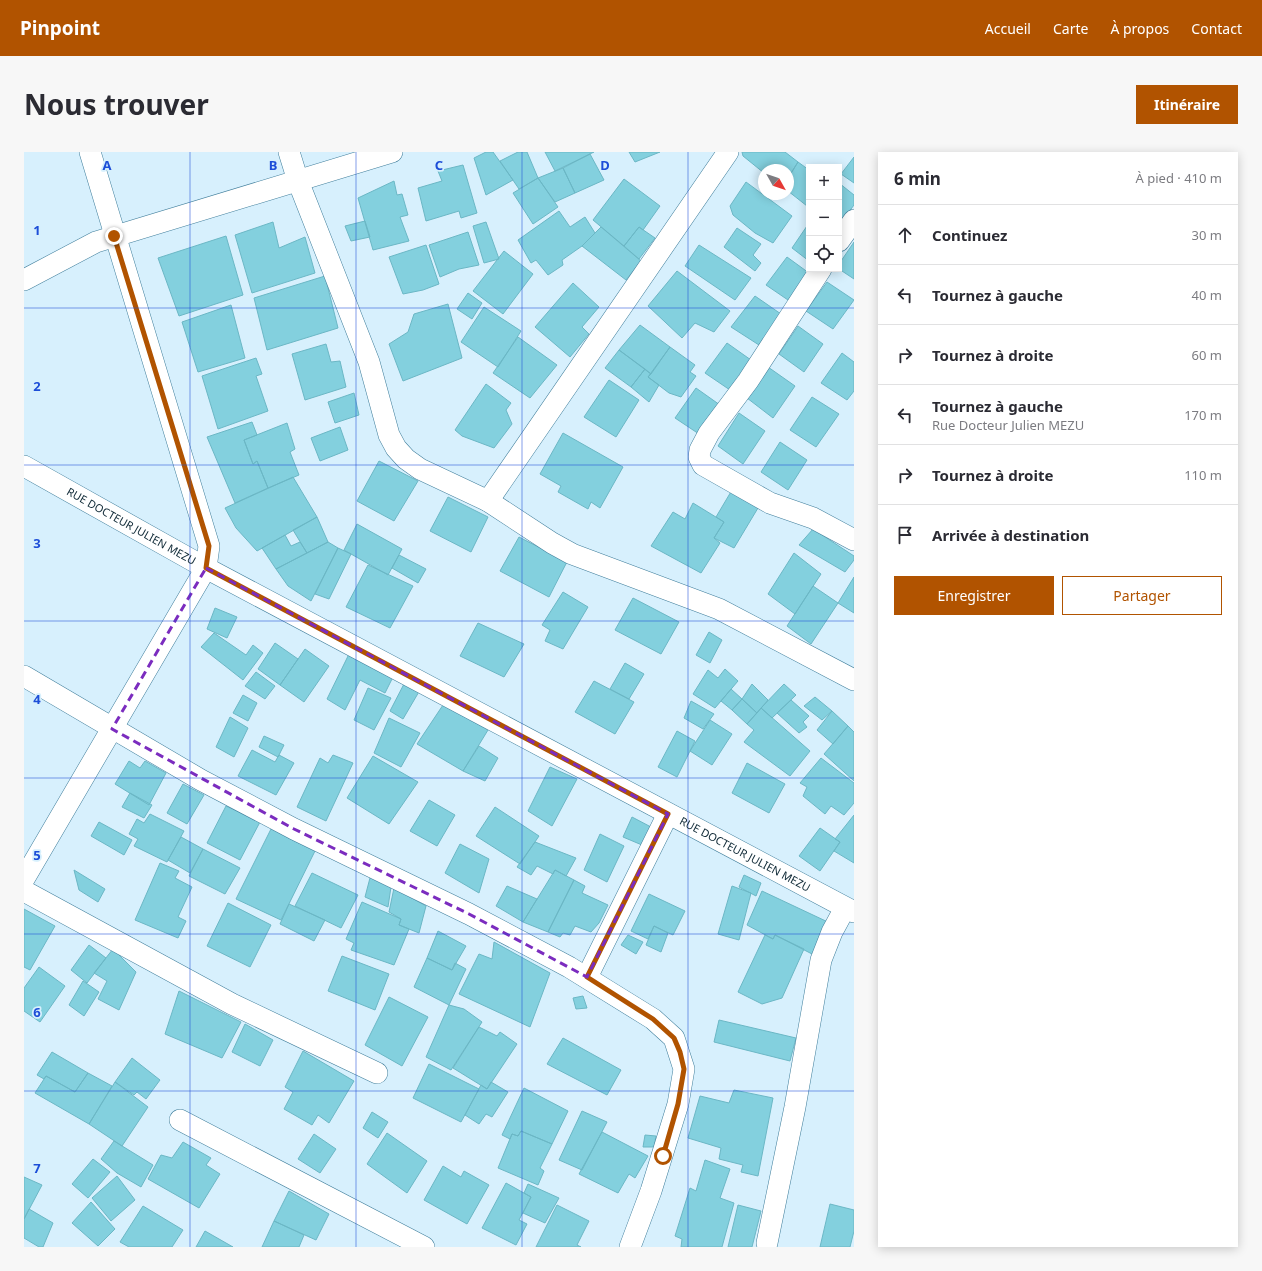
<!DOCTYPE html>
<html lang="fr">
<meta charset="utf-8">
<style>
:root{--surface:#fff;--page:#f7f7f7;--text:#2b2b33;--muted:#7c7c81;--line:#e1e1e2;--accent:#b15300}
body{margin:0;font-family:"Noto Sans",sans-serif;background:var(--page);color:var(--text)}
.controls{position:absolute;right:12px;top:12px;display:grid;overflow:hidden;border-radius:0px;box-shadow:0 2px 10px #0003}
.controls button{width:36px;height:36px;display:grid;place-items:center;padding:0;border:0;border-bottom:1px solid var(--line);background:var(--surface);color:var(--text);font:20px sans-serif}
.compass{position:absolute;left:734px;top:12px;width:36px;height:36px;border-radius:50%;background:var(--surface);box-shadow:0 2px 10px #0003;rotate:130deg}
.stop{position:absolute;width:12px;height:12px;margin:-9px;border:3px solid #b15300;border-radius:50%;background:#fff}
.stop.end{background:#b15300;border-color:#fff;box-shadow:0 1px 4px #0008}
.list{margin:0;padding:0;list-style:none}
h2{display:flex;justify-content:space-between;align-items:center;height:52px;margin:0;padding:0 16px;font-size:17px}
h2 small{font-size:13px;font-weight:400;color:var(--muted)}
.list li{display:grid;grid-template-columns:26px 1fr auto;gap:12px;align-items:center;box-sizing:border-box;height:60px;padding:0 16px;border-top:1px solid var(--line)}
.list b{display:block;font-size:15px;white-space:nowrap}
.list p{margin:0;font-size:13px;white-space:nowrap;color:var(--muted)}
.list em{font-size:13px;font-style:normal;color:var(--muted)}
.actions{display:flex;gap:8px;padding:12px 16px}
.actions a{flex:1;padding:9px 0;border:1px solid var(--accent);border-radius:0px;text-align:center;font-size:14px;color:var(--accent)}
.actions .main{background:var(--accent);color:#fff}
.icon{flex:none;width:22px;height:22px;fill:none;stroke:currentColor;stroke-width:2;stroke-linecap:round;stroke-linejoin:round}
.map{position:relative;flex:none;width:830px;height:1095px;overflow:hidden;border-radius:0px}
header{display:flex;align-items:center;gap:24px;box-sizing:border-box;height:56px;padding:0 20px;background:var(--accent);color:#fff}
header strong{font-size:19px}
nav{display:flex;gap:22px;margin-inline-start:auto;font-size:14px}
.intro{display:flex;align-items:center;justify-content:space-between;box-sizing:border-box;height:96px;padding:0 24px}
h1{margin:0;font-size:28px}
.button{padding:10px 18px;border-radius:0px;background:var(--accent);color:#fff;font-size:14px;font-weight:700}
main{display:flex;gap:24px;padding:0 24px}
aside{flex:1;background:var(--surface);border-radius:0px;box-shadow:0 2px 10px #0003}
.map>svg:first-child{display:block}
.building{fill:#83d0de;stroke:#6bb7c5}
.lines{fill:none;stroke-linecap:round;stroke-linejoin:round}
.minor-casing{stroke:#417f9c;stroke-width:22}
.minor{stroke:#fff;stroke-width:21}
.route{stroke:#b15300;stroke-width:5}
.marked{fill:none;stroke:#7b2cbf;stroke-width:3;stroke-dasharray:8 5;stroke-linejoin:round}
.grid{fill:none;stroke:#1d4ed8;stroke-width:1;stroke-opacity:0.55}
.labels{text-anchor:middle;stroke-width:3.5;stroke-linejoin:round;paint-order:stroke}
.street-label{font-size:11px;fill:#0e2835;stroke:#d7f0fd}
.grid-label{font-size:13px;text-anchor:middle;font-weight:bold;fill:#1d4ed8;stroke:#d7f0fd;stroke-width:3.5;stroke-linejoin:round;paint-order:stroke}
</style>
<header>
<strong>Pinpoint</strong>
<nav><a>Accueil</a><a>Carte</a><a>À propos</a><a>Contact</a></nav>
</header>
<div class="intro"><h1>Nous trouver</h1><a class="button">Itinéraire</a></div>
<main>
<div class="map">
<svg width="830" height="1095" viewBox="0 0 830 1095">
<rect width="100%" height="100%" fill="#d7f0fd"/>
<!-- building -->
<path class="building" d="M462,0H469L489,28L462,43L450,6Z
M494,0H503L514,26L495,37L476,9Z
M521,0H570L531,19Z
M605,0H636L611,10Z
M718,0H761L774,10L764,26V18H740V21L719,4Z
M566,2L580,28L551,41L539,16Z
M830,5V31L817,22Z
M774,10L785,18V51L783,54L764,39V26Z
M439,13L453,61L437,66L435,59L402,69L394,36L418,29L414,19Z
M539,16L551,41L531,50L514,26Z
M514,26L534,55L509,72L489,41Z
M600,27L636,54L619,78L615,75L600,94L569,68Z
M370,29L373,43L378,42L384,63L376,65L385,89L349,98L334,46Z
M722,30L768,64L749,91L731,81L709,63L706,54Z
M815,31L830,43V53L815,73Z
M535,59L546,75L561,65L571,81L558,94L538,108L539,113L524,123L512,108L507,111L494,88Z
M341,69L346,85L327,89L321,74Z
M249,70L255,96L281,85L291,121L228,141L211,83Z
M462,70L475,107L460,111L449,74Z
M785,71V109L768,96Z
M577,75L617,109L602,128L558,94Z
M615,75L631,86L615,107L600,94Z
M713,76L737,92L729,103L737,111L731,119L700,95Z
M444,80L455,113L435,117L416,125L405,93Z
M202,84L219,143L155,164L134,106Z
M830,90V127L815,117V112Z
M402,93L415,132L399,138L379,142L365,105Z
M675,93L727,126L711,148L661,114Z
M480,99L509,122L479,162L449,139Z
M763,105L785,121L764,148L742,133Z
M653,119L706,159L690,180L671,171L658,186L624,154Z
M301,124L314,176L243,198L230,146Z
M803,130L830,148L809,177L782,159Z
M549,131L575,155L558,175L565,182L546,205L511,175Z
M444,141L458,151L448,167L433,157Z
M731,144L757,162L735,193L707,175Z
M424,152L438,206L379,229L365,192L384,180L390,162Z
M207,153L221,206L174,220L158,170Z
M460,155L497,179L474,215L437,190Z
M616,173L646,195L627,222L595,198Z
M774,174L799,192L780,220L755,202Z
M494,185L533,213L506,246L469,221Z
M703,191L727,208L706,238L681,221Z
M302,192L307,210L316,209L322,235L281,248L268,202Z
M646,195L671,213L666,220L672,224L657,245L645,241L624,225Z
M595,198L621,217L607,235L581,216Z
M818,201L830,210V239L823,248L797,231Z
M232,206L238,222L232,224L244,259L194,277L178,224Z
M744,215L771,234L749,266L723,246Z
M621,217L627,222L624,225L635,233L625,250L607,235Z
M585,228L615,248L592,285L560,265Z
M462,232L487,251L482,258L488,272L470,296L438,284L431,278Z
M672,236L696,253L675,282L651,266Z
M330,241L335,263L311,271L304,250Z
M788,245L815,262L792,295L766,278Z
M715,261L741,279L719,312L694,294Z
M228,270L233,283L220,288L229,312L233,309L244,336L211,351L183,285Z
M263,271L271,297L266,300L275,323L244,336L233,309L229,312L220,288Z
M316,275L324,298L296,309L287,286Z
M539,281L599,315L576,356L567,350L564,357L534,340L537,334L516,322Z
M756,290L783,308L764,338L737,320Z
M355,309L394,329L370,369L333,349Z
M269,325L293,365L233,399L212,376L201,356Z
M708,338L734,356L710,396L690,386L700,370L692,365Z
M424,345L464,365L447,400L406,379Z
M669,351L700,370L690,386L696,391L677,421L627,394L649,360L661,367Z
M293,365L304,390L283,401L269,378Z
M333,372L378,397L364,423L320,398Z
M789,377L830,404V408L821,420L775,393Z
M261,383L267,394L276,390L283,401L252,417L238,396Z
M495,385L522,399L547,402L525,445L476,419Z
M304,390L314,396L287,449L264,434L252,417Z
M314,396L327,402L305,447L291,442Z
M770,401L797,422L771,462L744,442Z
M375,403L402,417L394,431L368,416Z
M344,413L389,434L366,476L322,455Z
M830,425V461L814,451Z
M789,434L814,451L787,492L763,474Z
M539,440L564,455L539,497L521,489L526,478L518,473Z
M609,446L655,470L637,502L591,478Z
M191,456L213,465L203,486L183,477Z
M454,471L500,492L480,525L436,504Z
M685,480L698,488L686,511L672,503Z
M190,481L222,503L229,493L239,501L219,528L177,495Z
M251,491L274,507L256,533L234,517Z
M281,497L305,514L280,550L256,533Z
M325,502L370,523L361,541L336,528L321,558L303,547Z
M601,511L620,522L605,547L586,537Z
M701,517L714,529L691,556L669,542L684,518L694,526Z
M232,520L251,534L241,547L221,534Z
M570,529L610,550L591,582L551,560Z
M381,530L396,538L379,567L366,559Z
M728,532L744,548L733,561L718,547Z
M760,532L772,543L748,566L737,556Z
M344,536L367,546L350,578L330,568Z
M707,537L718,547L708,558L697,549Z
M219,543L233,551L224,569L209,561Z
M791,545L808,559L798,568L780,554Z
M718,547L733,561L723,572L708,558Z
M767,548L785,564L779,570L783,575L775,581L753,561Z
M667,549L690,562L679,577L660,566Z
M419,553L464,578L439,619L393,592Z
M737,556L786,599L766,624L720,590L730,578L723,572Z
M808,559L824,574L809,592L793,578Z
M206,565L224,576L210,605L192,595Z
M365,566L396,581L377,615L350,601Z
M686,568L708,582L688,613L666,599Z
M824,574L830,580V629L800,602Z
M653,579L671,589L653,625L634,615Z
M240,584L260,593L254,605L235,595Z
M455,594L474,606L461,629L439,619Z
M228,598L251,610L255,603L270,611L252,643L214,624Z
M309,603L329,611L302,669L273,655L296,606L304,611Z
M349,604L394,630L365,672L323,646Z
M797,606L830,631V651L820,663L807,654L801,662L779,644L783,635L776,631Z
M105,609L116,616L121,609L142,621L125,653L91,632Z
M723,611L761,632L745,661L708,641Z
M526,615L553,627L528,674L504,659Z
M159,632L180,643L163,672L143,661Z
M106,641L128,653L120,666L98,655Z
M405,648L431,663L413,694L386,679Z
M202,654L236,670L216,708L183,691Z
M471,655L515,684L496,712L452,684Z
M126,662L160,679L143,710L110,694L114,687L105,682L113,667L120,671Z
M830,663V711L810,699L816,690L811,687Z
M608,665L627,675L618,693L599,685Z
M75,670L108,688L100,703L67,684Z
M796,676L816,690L796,719L775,704Z
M247,677L291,699L257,768L212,747Z
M576,682L600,694L583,730L560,718Z
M157,685L179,697L166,721L144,708Z
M511,690L552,706L542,724L531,718L529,722L513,714L507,723L493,715Z
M436,692L465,707L455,741L421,721Z
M179,697L216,716L201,742L165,724Z
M136,711L155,719L151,726L168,735L154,765L162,769L154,786L111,768Z
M50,718L81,737L74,750L55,738Z
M531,718L550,728L524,780L499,770Z
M288,721L334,743L317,776L271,754Z
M347,722L367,735L364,755L341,745Z
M720,723L737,731L732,744L715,735Z
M550,728L561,734L558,741L584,753L575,771L567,780L551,774L546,783L539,781L536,785L524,780Z
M483,734L513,747L499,770L472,754Z
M708,734L727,741L715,788L694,782Z
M370,736L402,754L395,781L375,773L377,767L365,760Z
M738,739L806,771L790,803L751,783L749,787L723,773Z
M625,742L661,759L649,783L630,774L624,787L607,779Z
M338,750L377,767L375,773L385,777L370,813L327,798L330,791L322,787Z
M204,751L247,773L226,815L183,794Z
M265,752L301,768L290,789L256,772Z
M0,757L31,774L6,818L0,815Z
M630,774L644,781L637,800L622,793Z
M414,779L442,794L428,818L403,806Z
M604,783L619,790L612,802L597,793Z
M741,783L749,787L751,783L780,797L758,846L738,852L714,840Z
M470,790L526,821L506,875L435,842L455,802L468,807Z
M65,793L82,806L63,831L47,818Z
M89,797L112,820L95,858L74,847L83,829L70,821Z
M318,804L365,822L351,858L304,839Z
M403,806L428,818L431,811L442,817L425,853L390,835Z
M15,815L41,834L16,870L0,859V836Z
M59,829L75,840L60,864L45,853Z
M155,839L217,870L198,906L141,882Z
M559,844L563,856L552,857L549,846Z
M365,845L404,865L378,914L341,893Z
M425,853L440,857L458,870L427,918L402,905Z
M695,868L772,886L766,909L690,890Z
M221,872L249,888L236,914L208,900Z
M455,875L473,884L476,880L493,892L463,937L429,916Z
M539,886L597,918L583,943L523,912Z
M279,899L330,929L305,971L294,963L288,973L260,957L269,940L261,935Z
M28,900L64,921L51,940L22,924L20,927L13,923Z
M108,906L136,928L122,947L113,940L110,943L91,930Z
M405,912L455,937L437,970L389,946Z
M64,921L88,934L65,972L11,941L22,924L51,940Z
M91,930L124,955L98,994L65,972Z
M467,930L484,940L468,965L462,962L455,972L441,963L457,933L463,937Z
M500,936L544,959L528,992L497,979L494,984L488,982L486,987L478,983Z
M710,938L749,946L734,1024L717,1020L719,1013L695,1007L697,996L664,986L676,944L705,951Z
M558,959L583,970L558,1018L535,1008Z
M348,960L364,970L354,986L339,976Z
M497,979L528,992L516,1016L520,1019L514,1033L474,1016L488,982L494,984Z
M578,980L624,1004L611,1026L605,1022L594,1041L555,1022Z
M363,981L403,1009L383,1041L343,1012Z
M290,982L312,997L296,1021L274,1007Z
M621,983L632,984L630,995H619Z
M90,989L129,1013L117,1035L93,1021L77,1007Z
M159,990L187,1006L182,1013L196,1022L175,1056L124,1027L137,1003L148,1006Z
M69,1007L86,1020L64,1046L48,1032Z
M681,1008L706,1017L696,1046L710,1051L698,1095H657L658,1087L651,1084L666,1036L672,1039Z
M419,1014L437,1025L440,1019L465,1033L443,1072L400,1048Z
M93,1024L111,1048L87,1069L68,1046Z
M0,1025L18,1033L0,1067Z
M482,1031L507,1045L495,1068L503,1072L492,1093L458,1076Z
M504,1032L535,1046L521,1071L499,1061L507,1045L500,1041Z
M265,1039L305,1062L292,1088L250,1069Z
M67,1050L91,1077L74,1094L48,1071Z
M806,1052L830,1058V1079L826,1095H796Z
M533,1053L565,1069L553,1093L557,1095H512Z
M714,1053L737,1059L728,1095H704Z
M119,1054L159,1078L148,1095H105L96,1090Z
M5,1057L29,1071L19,1095H15L0,1086V1067Z
M250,1069L280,1083L275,1095H238Z
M181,1079L209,1095H172Z"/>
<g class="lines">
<!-- minor casing -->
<g class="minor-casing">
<g id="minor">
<path d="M265,0L274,29L345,210L365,283L372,296L382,307L396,317L464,349L528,391L548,402L695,457L830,528"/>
<path d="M815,89L830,68"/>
<path d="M797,117L724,229L685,281L676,298L675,305L679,313L746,351L789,366L830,388"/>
<path d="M0,128L72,90L368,0"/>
<path id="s1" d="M0,314L182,416L830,760"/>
<path d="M464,349L704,0"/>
<path d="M0,524L177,628L270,677L445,762L545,815L629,867L650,886L660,917L654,952L627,1039L606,1095"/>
<path d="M0,727L182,416L185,394L66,0"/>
<path d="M0,739L208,852L353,921"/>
<path d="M563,825L644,662"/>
<path d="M156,968L400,1095"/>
<path d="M743,1091L771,955L797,808L808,780L821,756"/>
</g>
</g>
<!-- minor -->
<use href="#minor" class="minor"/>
</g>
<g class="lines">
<!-- route -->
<path class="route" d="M90,84L185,394L182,416L644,662L563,825L629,867L650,886L656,900L660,917L654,952L639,1004"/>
</g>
<!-- marked area -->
<path class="marked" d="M182,416L644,662L563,825L445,762L270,677L88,577Z"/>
<!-- grid -->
<path class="grid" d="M166,0V1095M332,0V1095M498,0V1095M664,0V1095M0,156H830M0,313H830M0,469H830M0,626H830M0,782H830M0,939H830"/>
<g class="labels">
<!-- street labels -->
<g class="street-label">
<text dy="4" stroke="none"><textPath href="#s1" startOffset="123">RUE DOCTEUR JULIEN MEZU</textPath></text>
<text dy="4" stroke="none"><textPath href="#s1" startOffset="819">RUE DOCTEUR JULIEN MEZU</textPath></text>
</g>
</g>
<g class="grid-label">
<text x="83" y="18">A</text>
<text x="249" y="18">B</text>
<text x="415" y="18">C</text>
<text x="581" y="18">D</text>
<text x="13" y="83">1</text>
<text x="13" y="239">2</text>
<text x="13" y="396">3</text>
<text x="13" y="552">4</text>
<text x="13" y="708">5</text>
<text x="13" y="865">6</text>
<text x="13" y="1021">7</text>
</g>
</svg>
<div class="controls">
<button>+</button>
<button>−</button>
<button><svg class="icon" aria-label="locate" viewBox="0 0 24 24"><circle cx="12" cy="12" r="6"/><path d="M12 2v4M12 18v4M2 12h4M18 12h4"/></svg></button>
</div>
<svg class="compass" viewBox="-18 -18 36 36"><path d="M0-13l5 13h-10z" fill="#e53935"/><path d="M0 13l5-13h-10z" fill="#7c7c81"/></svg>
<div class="stop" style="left:639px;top:1004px"></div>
<div class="stop end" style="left:90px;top:84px"></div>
</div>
<aside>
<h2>6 min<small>À pied · 410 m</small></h2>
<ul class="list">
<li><svg class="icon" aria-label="ahead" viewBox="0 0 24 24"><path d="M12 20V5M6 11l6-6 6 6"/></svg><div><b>Continuez</b></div><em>30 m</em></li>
<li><svg class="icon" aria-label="left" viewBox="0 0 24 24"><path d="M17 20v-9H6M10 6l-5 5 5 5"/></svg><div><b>Tournez à gauche</b></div><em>40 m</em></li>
<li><svg class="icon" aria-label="right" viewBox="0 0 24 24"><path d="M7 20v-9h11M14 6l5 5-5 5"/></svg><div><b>Tournez à droite</b></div><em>60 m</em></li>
<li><svg class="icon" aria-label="left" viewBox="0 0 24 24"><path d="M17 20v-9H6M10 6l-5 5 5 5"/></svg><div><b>Tournez à gauche</b><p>Rue Docteur Julien MEZU</p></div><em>170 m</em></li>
<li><svg class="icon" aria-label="right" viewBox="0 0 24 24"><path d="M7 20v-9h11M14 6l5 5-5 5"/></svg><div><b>Tournez à droite</b></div><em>110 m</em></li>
<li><svg class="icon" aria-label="arrive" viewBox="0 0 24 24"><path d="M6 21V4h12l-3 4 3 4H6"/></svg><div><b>Arrivée à destination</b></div></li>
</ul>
<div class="actions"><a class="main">Enregistrer</a><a>Partager</a></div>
</aside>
</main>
